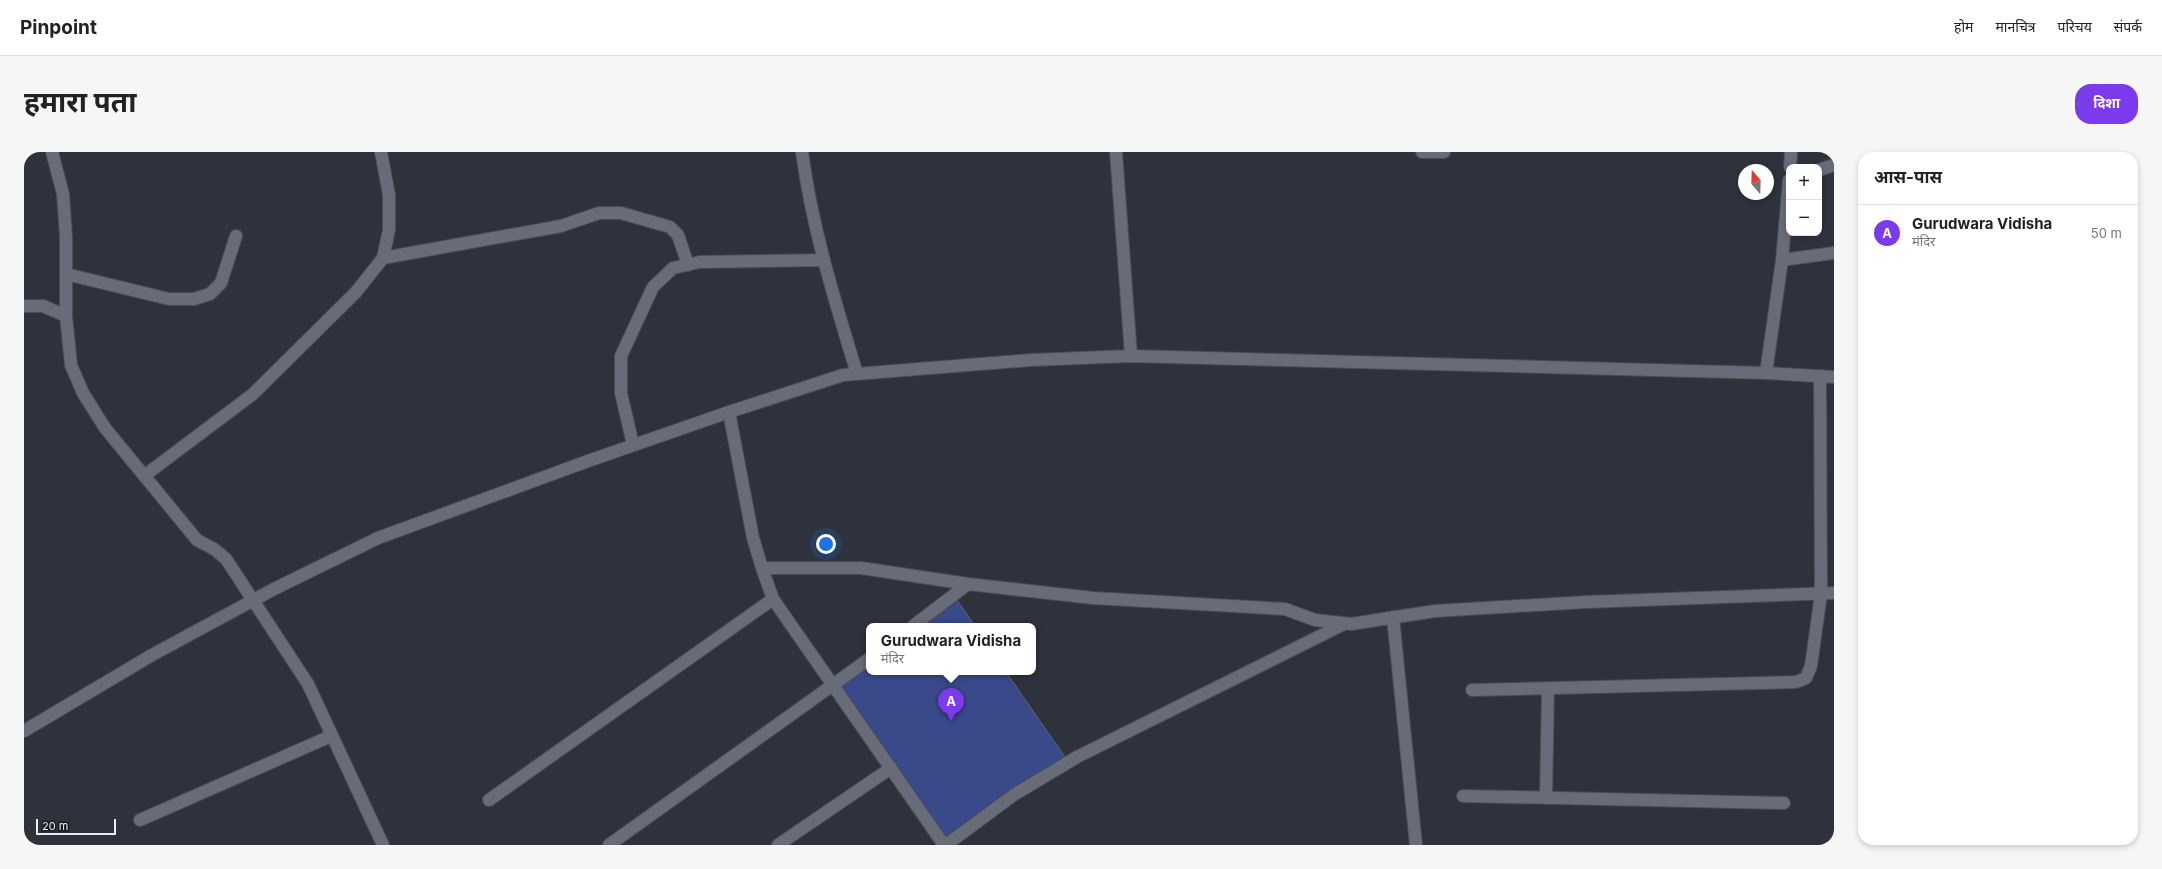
<!DOCTYPE html>
<html lang="hi">
<meta charset="utf-8">
<style>
:root{--surface:#fff;--page:#f6f6f6;--text:#222;--muted:#767676;--line:#e0e0e0;--accent:#7c3aed}
body{margin:0;font-family:Inter,"Noto Sans Devanagari",sans-serif;background:var(--page);color:var(--text)}
.controls{position:absolute;right:12px;top:12px;display:grid;overflow:hidden;border-radius:8px;box-shadow:0 2px 6px #0003}
.controls button{width:36px;height:36px;display:grid;place-items:center;padding:0;border:0;border-bottom:1px solid var(--line);background:var(--surface);color:var(--text);font:20px sans-serif}
.compass{position:absolute;left:1714px;top:12px;width:36px;height:36px;border-radius:50%;background:var(--surface);box-shadow:0 2px 6px #0003;rotate:341deg}
.scale{position:absolute;left:12px;bottom:10px;width:80px;box-sizing:border-box;padding-left:4px;border:2px solid #eaedf4;border-top:0;font-size:11px;line-height:14px;white-space:nowrap;color:#eaedf4;-webkit-text-stroke:3px #181a1f;paint-order:stroke}
.you{position:absolute;left:802px;top:392px;width:14px;height:14px;margin:-10px;border:3px solid #fff;border-radius:50%;background:#1a73e8;box-shadow:0 0 0 6px #1a73e833}
.badge{display:grid;place-items:center;width:26px;height:26px;border-radius:50%;background:var(--accent);color:#fff;font-size:13px;font-weight:700}
.pin{position:absolute;translate:-50% -33px;filter:drop-shadow(0 1px 2px #0008)}
.pin::after{content:'';position:absolute;top:21px;width:14px;height:12px;background:inherit;clip-path:polygon(0 0,100% 0,50% 100%)}
.popup{position:absolute;left:842px;top:471px;width:170px;height:52px;box-sizing:border-box;display:grid;place-content:center;border-radius:8px;background:var(--surface);filter:drop-shadow(0 1px 3px #0005);font-size:13px;white-space:nowrap;color:var(--muted)}
.popup b{font-size:15px;color:var(--text)}
.popup::after{content:'';position:absolute;left:50%;top:100%;margin-left:-8px;border:8px solid transparent;border-top-color:var(--surface)}
.list{margin:0;padding:0;list-style:none}
h2{display:flex;justify-content:space-between;align-items:center;height:52px;margin:0;padding:0 16px;font-size:17px}
h2 small{font-size:13px;font-weight:400;color:var(--muted)}
.list li{display:grid;grid-template-columns:26px 1fr auto;gap:12px;align-items:center;box-sizing:border-box;height:56px;padding:0 16px;border-top:1px solid var(--line)}
.list b{display:block;font-size:15px;white-space:nowrap}
.list p{margin:0;font-size:13px;white-space:nowrap;color:var(--muted)}
.list em{font-size:13px;font-style:normal;color:var(--muted)}
.map{position:relative;flex:none;width:1810px;height:693px;overflow:hidden;border-radius:16px}
header{display:flex;align-items:center;gap:24px;box-sizing:border-box;height:56px;padding:0 20px;background:var(--surface);border-bottom:1px solid var(--line)}
header strong{font-size:19px}
nav{display:flex;gap:22px;margin-inline-start:auto;font-size:14px}
.intro{display:flex;align-items:center;justify-content:space-between;box-sizing:border-box;height:96px;padding:0 24px}
h1{margin:0;font-size:28px}
.button{padding:10px 18px;border-radius:16px;background:var(--accent);color:#fff;font-size:14px;font-weight:700}
main{display:flex;gap:24px;padding:0 24px}
aside{flex:1;background:var(--surface);border-radius:16px;box-shadow:0 2px 6px #0003}
.map>svg:first-child{display:block}
.building{fill:#394989;stroke:#606470}
.lines{fill:none;stroke-linecap:round;stroke-linejoin:round}
.lane-casing{stroke:#494d55;stroke-width:14}
.street-casing{stroke:#494d55;stroke-width:14}
.secondary-casing{stroke:#494d55;stroke-width:14}
.lane{stroke:#686c78;stroke-width:12}
.street{stroke:#686c78;stroke-width:12}
.secondary{stroke:#686c78;stroke-width:12}
</style>
<header>
<strong>Pinpoint</strong>
<nav><a>होम</a><a>मानचित्र</a><a>परिचय</a><a>संपर्क</a></nav>
</header>
<div class="intro"><h1>हमारा पता</h1><a class="button">दिशा</a></div>
<main>
<div class="map">
<svg width="1810" height="693" viewBox="0 0 1810 693">
<rect width="100%" height="100%" fill="#2e323d"/>
<!-- building -->
<path class="building" d="M931,445L951,474H893Z
M845,510V520H982L1041,605L920,686L813,534Z"/>
<g class="lines">
<!-- lane casing -->
<g class="lane-casing">
<path id="lane" d="M1448,538L1772,530L1782,526L1787,514L1797,442
M1439,644L1760,651
M1522,646L1524,536"/>
</g>
<!-- street casing -->
<g class="street-casing">
<path id="street" d="M28,0L39,42L42,84V164L47,213L59,241L81,276L173,388L190,397L202,407L284,532L359,693
M778,0C788,76 811,149 833,222
M1092,0L1107,204
M1398,0H1420
M1795,18L1810,13
M359,106L537,74L575,61H597L646,75L654,83L664,113
M1758,108L1810,101
M42,122L145,147H170L186,142L197,131L212,84
M0,154H19L42,164
M1796,224L1797,442
M705,260L729,386L738,416H837L944,432L1069,446L1261,457L1291,468L1327,472L1411,459L1562,450L1810,441
M609,293L597,241V204L629,135L649,116L676,110L800,108
M120,324L229,242L332,140L359,106L365,78V43L357,0
M749,447L920,693
M1369,465L1392,693
M889,474L944,432
M465,648L749,447L738,416
M116,668L307,584
M585,693L845,507
M754,693L867,616
M922,693L991,642L1053,605L1320,472"/>
</g>
<!-- secondary casing -->
<g class="secondary-casing">
<path id="secondary" d="M1766,15L1767,0
M1742,221L1758,108L1765,28
M0,579L128,503L250,437L354,386L564,309L705,260L819,223L1007,208L1107,204L1742,221L1810,225"/>
</g>
<!-- lane -->
<use href="#lane" class="lane"/>
<!-- street -->
<use href="#street" class="street"/>
<!-- secondary -->
<use href="#secondary" class="secondary"/>
</g>
</svg>
<div class="controls">
<button>+</button>
<button>−</button>
</div>
<svg class="compass" viewBox="-18 -18 36 36"><path d="M0-13l5 13h-10z" fill="#e53935"/><path d="M0 13l5-13h-10z" fill="#767676"/></svg>
<div class="scale">20 m</div>
<div class="you"></div>
<div class="pin badge" style="left:927px;top:569px">A</div>
<div class="popup"><b>Gurudwara Vidisha</b>मंदिर</div>
</div>
<aside>
<h2>आस-पास<small></small></h2>
<ul class="list">
<li><span class="badge">A</span><div><b>Gurudwara Vidisha</b><p>मंदिर</p></div><em>50 m</em></li>
</ul>
</aside>
</main>
